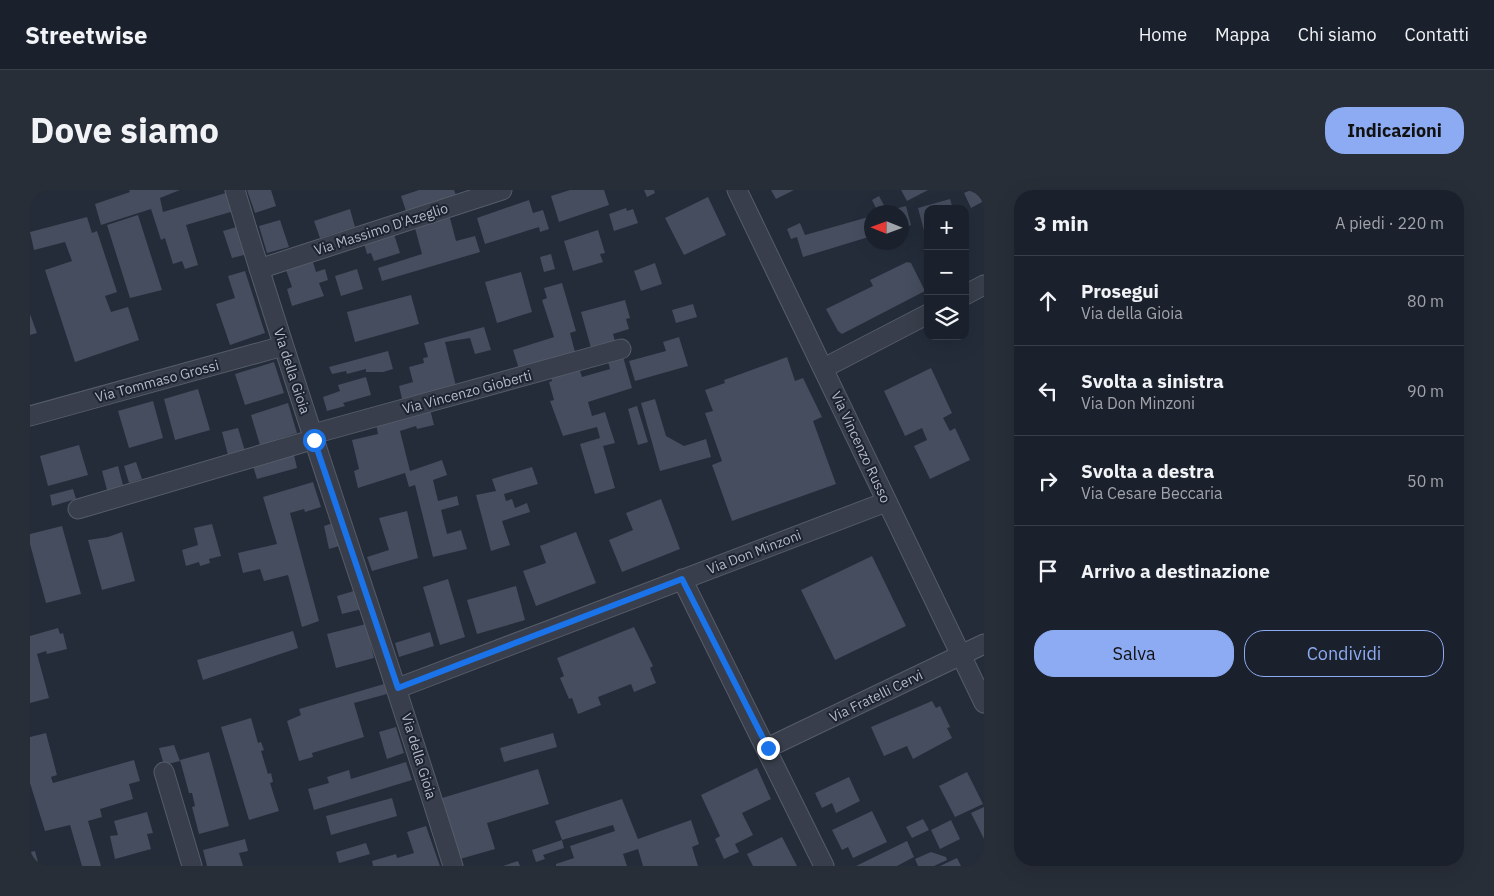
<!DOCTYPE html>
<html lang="it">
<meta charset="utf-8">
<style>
:root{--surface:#1b212c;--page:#282e38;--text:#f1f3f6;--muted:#a0a3a9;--line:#393e48;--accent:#8cabf2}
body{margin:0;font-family:"IBM Plex Sans",sans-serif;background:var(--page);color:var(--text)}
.controls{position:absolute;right:15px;top:15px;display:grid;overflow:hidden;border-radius:10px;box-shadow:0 5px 20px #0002}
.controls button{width:45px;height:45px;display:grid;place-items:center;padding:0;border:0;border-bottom:1px solid var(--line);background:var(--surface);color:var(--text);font:25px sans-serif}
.compass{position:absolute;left:834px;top:15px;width:45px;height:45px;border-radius:50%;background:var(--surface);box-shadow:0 5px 20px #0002;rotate:271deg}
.stop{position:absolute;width:15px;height:15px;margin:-11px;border:4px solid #1a73e8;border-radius:50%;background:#fff}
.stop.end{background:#1a73e8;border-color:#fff;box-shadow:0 1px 5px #0008}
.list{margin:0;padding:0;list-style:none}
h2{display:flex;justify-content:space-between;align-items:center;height:65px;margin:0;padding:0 20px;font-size:21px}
h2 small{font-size:16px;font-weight:400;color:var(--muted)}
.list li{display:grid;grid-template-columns:32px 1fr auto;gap:15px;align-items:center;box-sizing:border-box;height:90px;padding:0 20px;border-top:1px solid var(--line)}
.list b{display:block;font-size:19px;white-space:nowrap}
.list p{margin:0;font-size:16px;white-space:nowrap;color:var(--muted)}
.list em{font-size:16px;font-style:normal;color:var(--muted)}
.actions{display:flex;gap:10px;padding:15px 20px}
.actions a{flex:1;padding:11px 0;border:1px solid var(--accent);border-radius:20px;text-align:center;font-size:18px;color:var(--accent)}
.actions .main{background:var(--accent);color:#111}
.icon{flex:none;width:28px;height:28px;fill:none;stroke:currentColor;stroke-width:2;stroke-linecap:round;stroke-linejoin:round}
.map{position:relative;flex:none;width:954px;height:676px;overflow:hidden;border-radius:20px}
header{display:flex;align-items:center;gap:30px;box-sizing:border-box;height:70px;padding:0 25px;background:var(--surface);border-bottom:1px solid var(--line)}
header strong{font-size:24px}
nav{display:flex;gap:28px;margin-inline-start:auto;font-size:18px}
.intro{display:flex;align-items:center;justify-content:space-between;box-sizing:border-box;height:120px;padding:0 30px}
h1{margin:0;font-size:35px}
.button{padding:12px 22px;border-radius:20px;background:var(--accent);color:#111;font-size:18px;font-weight:700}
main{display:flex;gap:30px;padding:0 30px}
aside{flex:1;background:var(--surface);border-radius:20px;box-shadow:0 5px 20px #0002}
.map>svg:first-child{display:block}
.building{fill:#454d5e}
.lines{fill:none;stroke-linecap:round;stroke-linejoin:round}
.street-casing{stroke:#565c69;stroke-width:21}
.street{stroke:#383e4b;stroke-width:19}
.route{stroke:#1a73e8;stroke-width:6}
.labels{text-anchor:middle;stroke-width:4;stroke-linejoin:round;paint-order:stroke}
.street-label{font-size:14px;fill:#b3b9c6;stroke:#1d2330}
</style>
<header>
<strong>Streetwise</strong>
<nav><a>Home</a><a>Mappa</a><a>Chi siamo</a><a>Contatti</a></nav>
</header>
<div class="intro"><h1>Dove siamo</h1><a class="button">Indicazioni</a></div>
<main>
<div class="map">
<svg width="954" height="676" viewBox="0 0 954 676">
<rect width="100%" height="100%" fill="#242c3a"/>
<!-- building -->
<path class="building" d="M99,0H150L130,8L133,22L199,2L204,21L156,35L168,75L155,79L152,71L143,74L135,48L131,50L121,19L71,35L65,14L100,2Z
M217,0H241L246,16L225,23Z
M389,0H424L426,5L376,21L371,6Z
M540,0H574L579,15L529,32L521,6Z
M614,0H624L625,3L617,7Z
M741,0H764L746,9Z
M871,0H898L877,11Z
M941,0H949L954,11L941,18L934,3Z
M849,6L857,21L876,16L881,35L872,38V22H848L842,10Z
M678,7L696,45L654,65L635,28Z
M920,9L923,19H898L897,52L888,18Z
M499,10L503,23L513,20L519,39L510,42L509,37L455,54L447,28Z
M596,18L597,21L603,19L608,33L584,41L579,24Z
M320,19L325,37L290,48L284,31Z
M108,25L132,100L100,108L77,35Z
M842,26V46L773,67L767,47L761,49L757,39L770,33L775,45Z
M57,27L62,43L67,41L87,102L75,106L81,122L98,117L109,150L45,172L15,80L42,71L35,52L4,60L0,42Z
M420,28L426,51L445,46L450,62L352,91L348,78L392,64L385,38Z
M250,30L259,57L237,63L229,36Z
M210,36L218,64L202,68L193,41Z
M568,40L575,63L570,64L573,72L543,81L534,51Z
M363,41L370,63L344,71L341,63L337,64L333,50Z
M521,64L525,79L514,82L510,67Z
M283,72L286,82L295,79L298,90L289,93L294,106L262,116L257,99L262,97L256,80Z
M877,72L881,73L895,101L812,144L808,141L796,119L843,96L840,90Z
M625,73L632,94L611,101L604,81Z
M327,79L333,99L311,106L305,86Z
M215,81L235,143L200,155L186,114L205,108L198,86Z
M491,82L502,122L467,133L455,92Z
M532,93L546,141L540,143L545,162L489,179L483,160L524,147L512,110L517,108L514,98Z
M381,105L389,134L325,152L317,122Z
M595,110L600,128L596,129L599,139L583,144L585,151L561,158L551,122Z
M663,114L667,127L646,133L642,120Z
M0,124L7,143L0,145Z
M454,137L461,160L445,164L440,148L415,152L426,196L373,213L369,196L383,192L379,177L394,173L393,168L398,167L394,153Z
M649,147L658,176L605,191L599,171L636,161L633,152Z
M358,161L363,179L353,182H336V179L317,184L316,181L302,184L299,177Z
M592,163L602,198L558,212L562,226L575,222L585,253L573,256L585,298L565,304L550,254L570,248L567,237L533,246L520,211L524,210L519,192L522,191L520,184L548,175L552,187L580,179L577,168Z
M757,167L765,191L773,188L792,227L783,231L806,294L702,331L682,275L692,271L675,223L683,221L675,200L695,193L694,190Z
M244,172L254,203L215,215L205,184Z
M901,178L922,223L913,228L920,241L925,238L940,270L900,289L884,256L897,250L892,238L875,246L854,201Z
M336,187L341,205L313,213L315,216L297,221L293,207L310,201L308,195Z
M168,199L180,240L145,250L134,209Z
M625,209L636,246L654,256L676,249L681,267L630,281L611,213Z
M123,211L133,248L99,258L88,221Z
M258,213L267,243L230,255L221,225Z
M607,216L618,252L608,255L598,219Z
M400,219L404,235L387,239L386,236L370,241L380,281L412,270L417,285L403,290L408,311L427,306L429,315L411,320L417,344L431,340L437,359L403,367L385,295L379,297L375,283L328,298L324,281L329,279L322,250L348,244L346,234Z
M208,238L215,261L198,265L192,242Z
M49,255L58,285L18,296L10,266Z
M264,265L267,278L227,289L223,276Z
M106,272L112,289L99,293L94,276Z
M88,276L93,295L77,300L72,281Z
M502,277L508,294L474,304L476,311L482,309L485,318L497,313L500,322L472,331L480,355L461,361L446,305L466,301L462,289Z
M283,292L291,317L275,322L274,319L260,323L289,431L272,437L258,385L234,391L230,379L213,383L208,363L247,354L233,307Z
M43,299L46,309L22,316L20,305Z
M631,309L650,359L592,382L579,350L603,340L596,323Z
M377,321L388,368L342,381L337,367L359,360L349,328Z
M306,332L313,355L299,359L294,336Z
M182,334L191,366L179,369L180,373L170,376L169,372L156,376L152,360L168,355L164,338Z
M32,336L51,404L16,413L0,354V344Z
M92,342L105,391L72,400L58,350L78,347Z
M546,342L566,393L506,416L493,381L516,373L510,356Z
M842,366L876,436L805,470L771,400Z
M418,389L435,447L410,455L393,397Z
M486,396L495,430L447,444L437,410Z
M327,400L332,419L312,424L307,406Z
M336,434L344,468L306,478L297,444Z
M604,437L623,476L620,478L626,493L604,502L601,494L568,507L571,515L548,524L542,508L539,509L530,488L534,486L527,468Z
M28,438L30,444L33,443L37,459L17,464L16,461L7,464L19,508L0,513V446Z
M263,441L268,458L173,490L167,470Z
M400,442L404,456L369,467L365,453Z
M354,494L357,504L324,513L334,547L282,563L283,567L269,571L257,531L271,525L269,519Z
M902,511L906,518L910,516L920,537L917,538L922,548L883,569L877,556L854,566L841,537Z
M221,528L228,553L231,552L234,560L231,561L238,584L241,583L243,592L240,593L249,621L219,630L191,537Z
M366,537L374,563L357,569L349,542Z
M16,543L27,585L21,587L23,593L104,570L110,591L99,594L103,609L70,619L72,627L58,631L71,676H52L40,635L15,641L0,593V547Z
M523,543L527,557L474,572L470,558Z
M144,555L150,571L134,575L129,558Z
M179,562L199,636L169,644L162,617L165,616L162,603H159L150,570Z
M376,572L382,590L284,620L278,599L299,593L297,587L319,580L321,589Z
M727,578L741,609L712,623L723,645L705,654L709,662L694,669L685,649L690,646L671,605Z
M508,579L519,614L457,633L465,659L430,669L412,608Z
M937,582L953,614L925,627L909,596Z
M819,587L830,611L806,623L802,613L792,618L785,603Z
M362,608L367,626L301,645L296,626Z
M592,609L608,649L661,630L669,654L662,657L668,676H613L608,659L593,664L597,676H526V674L544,668L540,656L585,641L583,635L532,650L525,631Z
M954,617V649L941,623Z
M842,621L857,652L823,668L818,657L812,660L802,640Z
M117,622L123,643L117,644L121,659L85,669L80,646L88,645L84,631Z
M893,629L899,640L882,648L876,637Z
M921,630L930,649L910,659L901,640Z
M396,636L410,676H343L342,671L366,664L367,668L384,663L377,642Z
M752,647L767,676H723L717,664Z
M215,649L218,661L209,663L213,676H177L173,660Z
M532,650L534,658L513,665L515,669L506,672L502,660Z
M877,651L884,667L867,676H826Z
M336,653L340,664L309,673L306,662Z
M5,661L9,676H0V662Z
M901,662L916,667L917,670L904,676H888L885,669Z
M927,668L931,676H910Z
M954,669V676H950L948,672Z
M488,671L490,676H473Z"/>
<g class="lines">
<!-- street casing -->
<g class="street-casing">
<path id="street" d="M205,0C273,227 353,450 423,676
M707,0L954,513
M229,79L472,0
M935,105L954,95
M794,178L898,124
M0,226L253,156
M283,244L591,159
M48,319L285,249
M652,389L794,676
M368,498L856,312
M737,558L954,454
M134,582L162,676"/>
</g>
<!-- street -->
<use href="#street" class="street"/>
</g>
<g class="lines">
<!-- route -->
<path class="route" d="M284,250L368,498L652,389L738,558"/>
</g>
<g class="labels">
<!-- street labels -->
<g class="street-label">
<text transform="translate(351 39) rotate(-18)" y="5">Via Massimo D'Azeglio</text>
<text transform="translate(262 181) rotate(72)" y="5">Via della Gioia</text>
<text transform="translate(127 191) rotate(-15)" y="5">Via Tommaso Grossi</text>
<text transform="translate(437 202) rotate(-15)" y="5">Via Vincenzo Gioberti</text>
<text transform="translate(831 257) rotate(65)" y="5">Via Vincenzo Russo</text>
<text transform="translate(724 362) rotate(-21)" y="5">Via Don Minzoni</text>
<text transform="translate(846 506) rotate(-26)" y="5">Via Fratelli Cervi</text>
<text transform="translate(389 566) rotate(73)" y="5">Via della Gioia</text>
</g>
</g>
</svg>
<div class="controls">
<button>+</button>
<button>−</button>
<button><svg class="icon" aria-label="layers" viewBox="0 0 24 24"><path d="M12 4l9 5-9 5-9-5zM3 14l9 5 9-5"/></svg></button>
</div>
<svg class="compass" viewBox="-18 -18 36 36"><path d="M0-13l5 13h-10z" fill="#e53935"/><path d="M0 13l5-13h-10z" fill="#a0a3a9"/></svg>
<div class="stop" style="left:284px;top:250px"></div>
<div class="stop end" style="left:738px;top:558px"></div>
</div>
<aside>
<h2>3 min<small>A piedi · 220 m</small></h2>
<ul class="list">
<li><svg class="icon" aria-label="ahead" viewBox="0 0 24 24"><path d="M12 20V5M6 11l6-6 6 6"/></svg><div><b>Prosegui</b><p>Via della Gioia</p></div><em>80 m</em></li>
<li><svg class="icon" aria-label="left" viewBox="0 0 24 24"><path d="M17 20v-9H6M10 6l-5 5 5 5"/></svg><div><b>Svolta a sinistra</b><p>Via Don Minzoni</p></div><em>90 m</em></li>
<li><svg class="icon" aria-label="right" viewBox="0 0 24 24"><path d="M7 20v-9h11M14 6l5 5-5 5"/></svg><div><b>Svolta a destra</b><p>Via Cesare Beccaria</p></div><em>50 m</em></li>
<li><svg class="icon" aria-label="arrive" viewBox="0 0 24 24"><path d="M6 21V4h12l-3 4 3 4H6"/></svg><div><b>Arrivo a destinazione</b></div></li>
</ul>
<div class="actions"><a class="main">Salva</a><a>Condividi</a></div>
</aside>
</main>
